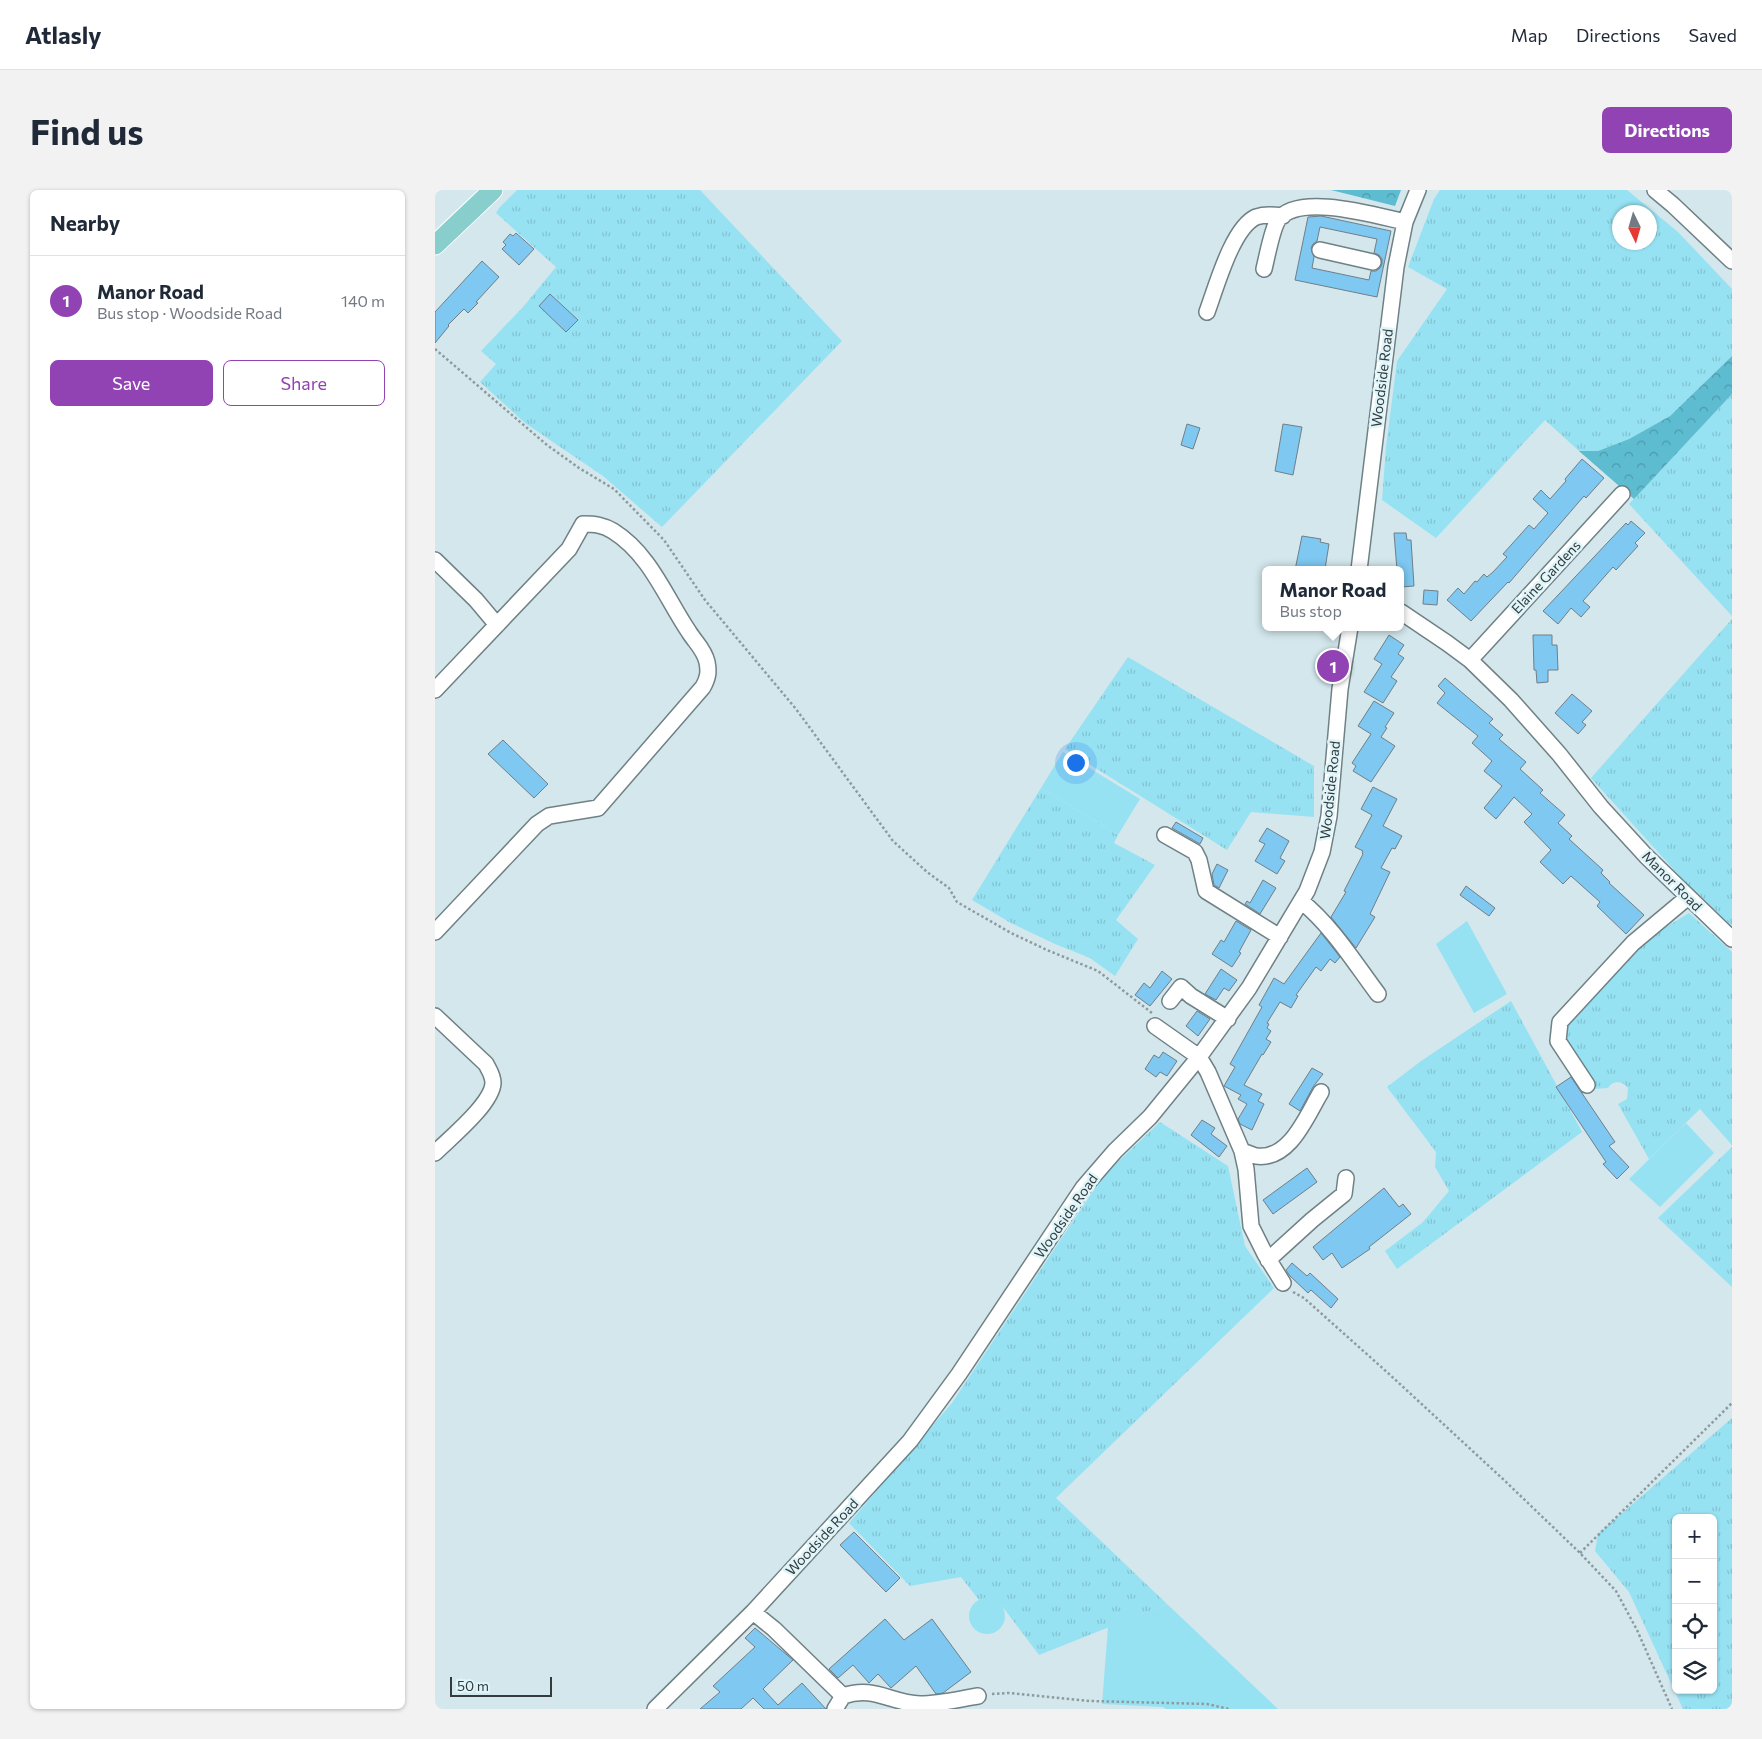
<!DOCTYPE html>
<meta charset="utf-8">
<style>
:root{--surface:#fff;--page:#f2f2f3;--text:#1f2937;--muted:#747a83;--line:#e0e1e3;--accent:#9243b3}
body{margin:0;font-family:Commissioner,sans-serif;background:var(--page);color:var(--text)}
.controls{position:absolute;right:15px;bottom:15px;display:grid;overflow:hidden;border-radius:8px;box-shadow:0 1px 4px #0004}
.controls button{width:45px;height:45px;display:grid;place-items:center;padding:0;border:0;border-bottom:1px solid var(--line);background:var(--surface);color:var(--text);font:25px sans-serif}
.compass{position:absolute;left:1177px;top:15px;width:45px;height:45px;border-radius:50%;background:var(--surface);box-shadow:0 1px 4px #0004;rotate:175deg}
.scale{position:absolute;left:15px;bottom:12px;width:102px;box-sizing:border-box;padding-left:5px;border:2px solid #333b3d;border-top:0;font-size:14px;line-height:18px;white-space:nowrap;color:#333b3d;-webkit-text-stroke:4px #e0f5f9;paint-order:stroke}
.you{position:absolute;left:640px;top:572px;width:18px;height:18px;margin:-12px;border:4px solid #fff;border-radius:50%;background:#1a73e8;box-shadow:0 0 0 8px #1a73e833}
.badge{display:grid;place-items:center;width:32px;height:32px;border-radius:50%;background:var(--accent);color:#fff;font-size:16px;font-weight:700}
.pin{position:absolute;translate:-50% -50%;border:2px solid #fff;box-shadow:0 1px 5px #0006}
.popup{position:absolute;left:827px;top:376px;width:142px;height:65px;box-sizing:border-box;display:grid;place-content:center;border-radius:8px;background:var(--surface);filter:drop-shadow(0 1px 4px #0005);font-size:16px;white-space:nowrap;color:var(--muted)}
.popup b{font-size:19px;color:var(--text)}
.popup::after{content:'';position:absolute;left:50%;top:100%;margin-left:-10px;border:10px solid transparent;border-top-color:var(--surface)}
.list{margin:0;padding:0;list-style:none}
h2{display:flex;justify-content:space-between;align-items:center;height:65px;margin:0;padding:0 20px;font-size:21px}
h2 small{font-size:16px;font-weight:400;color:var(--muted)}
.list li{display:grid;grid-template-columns:32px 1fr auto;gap:15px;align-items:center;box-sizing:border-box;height:90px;padding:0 20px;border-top:1px solid var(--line)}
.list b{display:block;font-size:19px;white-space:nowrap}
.list p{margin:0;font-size:16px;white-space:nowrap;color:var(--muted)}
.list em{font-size:16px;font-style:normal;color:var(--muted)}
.actions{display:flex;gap:10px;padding:15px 20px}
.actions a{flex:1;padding:11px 0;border:1px solid var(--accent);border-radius:8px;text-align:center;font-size:18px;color:var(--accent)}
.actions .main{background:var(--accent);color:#fff}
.icon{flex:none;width:28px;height:28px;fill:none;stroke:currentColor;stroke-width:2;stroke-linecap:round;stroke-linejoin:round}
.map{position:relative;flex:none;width:1297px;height:1519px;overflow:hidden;border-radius:8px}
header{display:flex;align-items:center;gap:30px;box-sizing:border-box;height:70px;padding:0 25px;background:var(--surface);border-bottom:1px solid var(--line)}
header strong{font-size:24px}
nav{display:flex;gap:28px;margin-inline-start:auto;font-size:18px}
.intro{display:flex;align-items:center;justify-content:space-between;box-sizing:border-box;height:120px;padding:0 30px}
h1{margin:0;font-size:35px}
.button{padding:12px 22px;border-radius:8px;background:var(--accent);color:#fff;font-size:18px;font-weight:700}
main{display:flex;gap:30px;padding:0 30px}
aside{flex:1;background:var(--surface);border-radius:8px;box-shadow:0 1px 4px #0004}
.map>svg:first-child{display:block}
.grass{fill:url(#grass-tufts);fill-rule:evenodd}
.forest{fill:url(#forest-crowns)}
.pitch{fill:#96e2f3}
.building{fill:#7ec8f1;stroke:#707f88;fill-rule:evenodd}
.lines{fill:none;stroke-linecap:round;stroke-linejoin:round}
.minor-casing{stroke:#6f8185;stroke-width:18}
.major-casing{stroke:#fff;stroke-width:21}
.path{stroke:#8d9b9f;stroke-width:2.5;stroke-dasharray:2.5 2.5;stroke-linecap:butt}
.minor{stroke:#fff;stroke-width:15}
.major{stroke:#87cecd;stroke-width:19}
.labels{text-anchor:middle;stroke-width:5;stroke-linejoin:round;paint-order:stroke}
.street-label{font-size:14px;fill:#333b3d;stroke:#e0f5f9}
</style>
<header>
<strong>Atlasly</strong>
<nav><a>Map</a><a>Directions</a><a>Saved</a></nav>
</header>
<div class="intro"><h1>Find us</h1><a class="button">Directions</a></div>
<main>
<aside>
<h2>Nearby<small></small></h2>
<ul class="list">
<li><span class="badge">1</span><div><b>Manor Road</b><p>Bus stop · Woodside Road</p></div><em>140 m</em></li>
</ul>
<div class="actions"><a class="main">Save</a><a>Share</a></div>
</aside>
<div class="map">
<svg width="1297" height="1519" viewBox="0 0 1297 1519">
<defs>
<pattern id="grass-tufts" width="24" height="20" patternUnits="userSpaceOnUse" patternTransform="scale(1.25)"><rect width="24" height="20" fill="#96e2f3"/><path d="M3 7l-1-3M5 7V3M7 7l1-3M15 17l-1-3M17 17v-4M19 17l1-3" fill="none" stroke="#82c3d1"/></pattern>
<pattern id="forest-crowns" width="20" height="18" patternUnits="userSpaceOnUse" patternTransform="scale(1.25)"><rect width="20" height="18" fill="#5dbcd0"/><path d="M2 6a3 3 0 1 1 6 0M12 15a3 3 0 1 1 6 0" fill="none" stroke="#4d9aaa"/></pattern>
</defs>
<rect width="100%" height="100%" fill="#d3e7ec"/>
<!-- grass -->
<path class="grass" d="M82,0H265L407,151L227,337L168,286L90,233L45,192L61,174L46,161L88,117L121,77L61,23L64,18Z
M1005,0H1192L1243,42L1297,99V166L1235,226L1194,249L1163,261H1144L1110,230L1001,348L947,310L951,257L962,171L1012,99L973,77L999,9ZM1184,22H1214V52H1184Z
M1297,204V426L1194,314Z
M1297,429V736L1250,692L1156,588Z
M693,467L879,576V627L816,622L792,660L630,559Z
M606,598L683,645L679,653L720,675L681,730L703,749L680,786L655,768L620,754L576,733L537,710Z
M1254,723L1297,762V955L1265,919L1214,969L1183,914L1192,909L1193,898C1187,890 1178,890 1173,898L1160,899L1131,851L1129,836L1203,754Z
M1076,811L1147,942L962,1079L950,1061L988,1032L1014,1001L1000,977L1001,962L952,897L986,871Z
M725,932L793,976L810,1056L839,1098L621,1308L732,1414L604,1465L567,1416L551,1408L544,1410L526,1387L475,1396L414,1333L517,1213L668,986Z
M1297,957V1097L1223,1028Z
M1297,1228V1519H1248L1194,1402L1160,1361L1163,1344ZM1241,1328H1278V1500H1241Z"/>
<!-- forest -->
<path class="forest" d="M896,0H966L960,16Z
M1297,166V204L1199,309L1144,261H1163L1194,249L1235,226Z"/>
<!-- pitch -->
<path class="pitch" d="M628,562L705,609L683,645L606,598Z
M1032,731L1072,804L1039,823L1001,754Z
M1251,933L1279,963L1225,1017L1194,989Z
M534 1426a18 18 0 1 1 36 0a18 18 0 1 1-36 0Z
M732,1414L843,1519H731L728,1517L667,1514L673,1437Z"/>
<!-- building -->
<path class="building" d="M886,26L956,41L942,107L860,90L873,27ZM885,37L942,49L939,63L944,65L947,69V74L945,78L941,81H936L934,90L877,78L879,67L876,58L878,54L882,51Z
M81,43L99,59L84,75L67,59L71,55L68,52L75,44L78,46Z
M47,71L64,87L41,112L43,113L33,123L29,119L13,135L14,136L0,153V122Z
M115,104L143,130L131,142L104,116Z
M752,234L765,238L758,259L746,255Z
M848,234L867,237L858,285L840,281Z
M1147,269L1169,288L1151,308L1149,306L1074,393L1073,392L1036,431L1012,410L1023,398L1029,404L1040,391L1042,392L1049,384L1052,387L1058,382L1072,367L1068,364L1094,335L1099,339L1113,323L1098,309L1106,300L1115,309L1131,291L1130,289Z
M1196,331L1210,343L1200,353L1203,356L1181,380L1178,377L1148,411L1155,417L1146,427L1136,418L1123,434L1108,421L1191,333L1193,335Z
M959,343H971L972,350H976L979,396L966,397V380H962Z
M867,346L886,349L885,352L894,354L890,379L882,377V380H860Z
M989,400L1003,401L1002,415L988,414Z
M954,445L969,455L963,464L969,468L956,487L962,491L948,513L929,502L947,474L939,469Z
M1098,445H1117V455H1122L1123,480H1113V492L1102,493L1101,480H1099Z
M1010,488L1058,529L1054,533L1068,545L1064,549L1091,572L1085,579L1108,600L1105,603L1130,625L1123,633L1137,646L1134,649L1168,680L1166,683L1175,692L1174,693L1209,725L1191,744L1162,716L1165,712L1136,686L1128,694L1105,672L1116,660L1089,632L1097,624L1079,607L1061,629L1049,618L1067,596L1049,581L1057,571L1037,553L1043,546L1002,513L1010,503L1003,496Z
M1137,504L1157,521L1147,532L1151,535L1143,544L1120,523Z
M939,511L959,523L950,537L952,538L946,547L960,556L936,592L918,581L921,576L917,573L936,544L923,536Z
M68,550L113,594L99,608L53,564Z
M938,597L962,609L948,636L967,646L960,659L957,658L946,678L955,682L935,724L940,727L921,758L896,727L911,702L909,701L928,664L927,663L928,661L920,657L937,625L926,619Z
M741,632L768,648L765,654L737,638Z
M832,638L854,651L845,668L850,671L842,684L820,671L830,654L824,651Z
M782,674L793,680L784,698L779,695L777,684Z
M828,690L841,698L825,724L810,714L812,711L815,713Z
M1031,696L1060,718L1054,726L1025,705Z
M801,731L816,740L804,762L806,763L797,777L777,764L786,750L789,752Z
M886,743L905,767L900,773L895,769L886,781L881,777L861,805L863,806L856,818L845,812L832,833L834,834L832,838L836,841L831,849L836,852L828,865L827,864L809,895L827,904L823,911L829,914L817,940L805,934L803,929L812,914L803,909L806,905L789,896L800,877L795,874L827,817L824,815L839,788L849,794Z
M786,779L802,790L794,801L789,798L781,810L770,804Z
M727,781L737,789L715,816L700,805L709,793L715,798Z
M762,821L775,829L763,846L751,836Z
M728,862L742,871L732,886L725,882L721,887L710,879L719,865L724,868Z
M877,878L888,884L878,897L865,921L854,914Z
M1136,887L1180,952L1174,956L1194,977L1182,989L1168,974L1171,972L1121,897Z
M767,930L780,938L776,944L792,956L784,967L756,945Z
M872,978L882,992L838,1024L828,1010Z
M949,998L964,1017L968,1014L976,1024L934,1057L935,1059L907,1078L897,1063L888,1070L878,1057Z
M857,1073L872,1086L875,1083L903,1109L896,1118L876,1100L873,1103L855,1086L851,1080Z
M419,1342L465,1388L451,1402L405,1355Z
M450,1429L469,1450L497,1429L536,1482L508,1503L501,1504L481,1476L456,1498L443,1484L434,1493L418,1475L403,1488L394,1479Z
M320,1438L358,1470L328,1499L343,1515L367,1493L391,1519H329L318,1508L306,1519H265L285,1502L278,1496L320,1457L310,1448Z"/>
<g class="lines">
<!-- minor casing -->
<g class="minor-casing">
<path id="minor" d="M1220,0L1238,15L1297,71
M885,60L938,72
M829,79C832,67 837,39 843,30C863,2 942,26 970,32
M772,122C781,98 797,38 821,27C830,24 839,25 848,26
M0,370L41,410L62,435
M924,380L961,77L970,32L983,0
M966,422L1012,453L1035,470L1076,510L1124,564L1166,617L1211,666L1297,749
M1035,470L1187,304
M0,500L134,359L148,334C160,334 168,335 178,341C215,364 231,408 254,442C260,452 269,459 272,472C274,482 273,488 268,497L163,618L114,626L102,634L0,742
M730,645L760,662L764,670L771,701L845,747
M866,711C897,736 919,772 943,804
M735,811L746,797L756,806L793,829
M0,826L51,874C54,880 58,885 58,893C57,914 15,948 0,963
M720,836L764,867L773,882L807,961L811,979L816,1036L830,1064L848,1093
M1152,895L1123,851L1125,832L1198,753L1253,707
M807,961C811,962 816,965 821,966C855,971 872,925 886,902
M833,1070L877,1030L909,1004L911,988
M318,1422L339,1439L408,1506L400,1519
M408,1506C439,1495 455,1513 485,1514C505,1514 524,1509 543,1506
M220,1519L318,1422L475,1251L524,1184L648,998L680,961L715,927L764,867L814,798L872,701L887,662L894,626L905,499L915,437"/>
</g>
<!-- major casing -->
<g class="major-casing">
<path id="major" d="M0,55L58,0"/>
</g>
<!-- path -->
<path class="path" d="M0,159L112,255L144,278L179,299L229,350L270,410L361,519L458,651L492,682L514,698L522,712L576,743L612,760L663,781L717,823
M858,1102L869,1108L953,1183L1069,1290L1145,1363L1181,1401L1202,1440L1237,1519
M1145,1363L1297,1213
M557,1504L574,1503L655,1511L772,1514L794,1519"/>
<!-- minor -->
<use href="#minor" class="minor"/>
<!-- major -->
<use href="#major" class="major"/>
</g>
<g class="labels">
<!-- street labels -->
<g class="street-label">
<text transform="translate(947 188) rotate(-83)" y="5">Woodside Road</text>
<text transform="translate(1111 387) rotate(-47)" y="5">Elaine Gardens</text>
<text transform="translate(895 600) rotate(-84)" y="5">Woodside Road</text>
<text transform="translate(1237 691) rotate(45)" y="5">Manor Road</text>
<text transform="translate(631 1026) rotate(-55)" y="5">Woodside Road</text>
<text transform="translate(387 1347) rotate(-47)" y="5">Woodside Road</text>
</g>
</g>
</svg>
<div class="controls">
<button>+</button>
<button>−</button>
<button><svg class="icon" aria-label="locate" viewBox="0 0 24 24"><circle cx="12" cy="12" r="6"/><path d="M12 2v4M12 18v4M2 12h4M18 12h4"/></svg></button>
<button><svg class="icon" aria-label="layers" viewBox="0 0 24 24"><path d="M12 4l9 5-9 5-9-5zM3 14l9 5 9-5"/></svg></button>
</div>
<svg class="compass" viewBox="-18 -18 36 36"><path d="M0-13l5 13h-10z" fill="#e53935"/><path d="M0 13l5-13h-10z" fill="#747a83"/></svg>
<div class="scale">50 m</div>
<div class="you"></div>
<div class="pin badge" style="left:898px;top:476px">1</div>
<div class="popup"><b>Manor Road</b>Bus stop</div>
</div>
</main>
